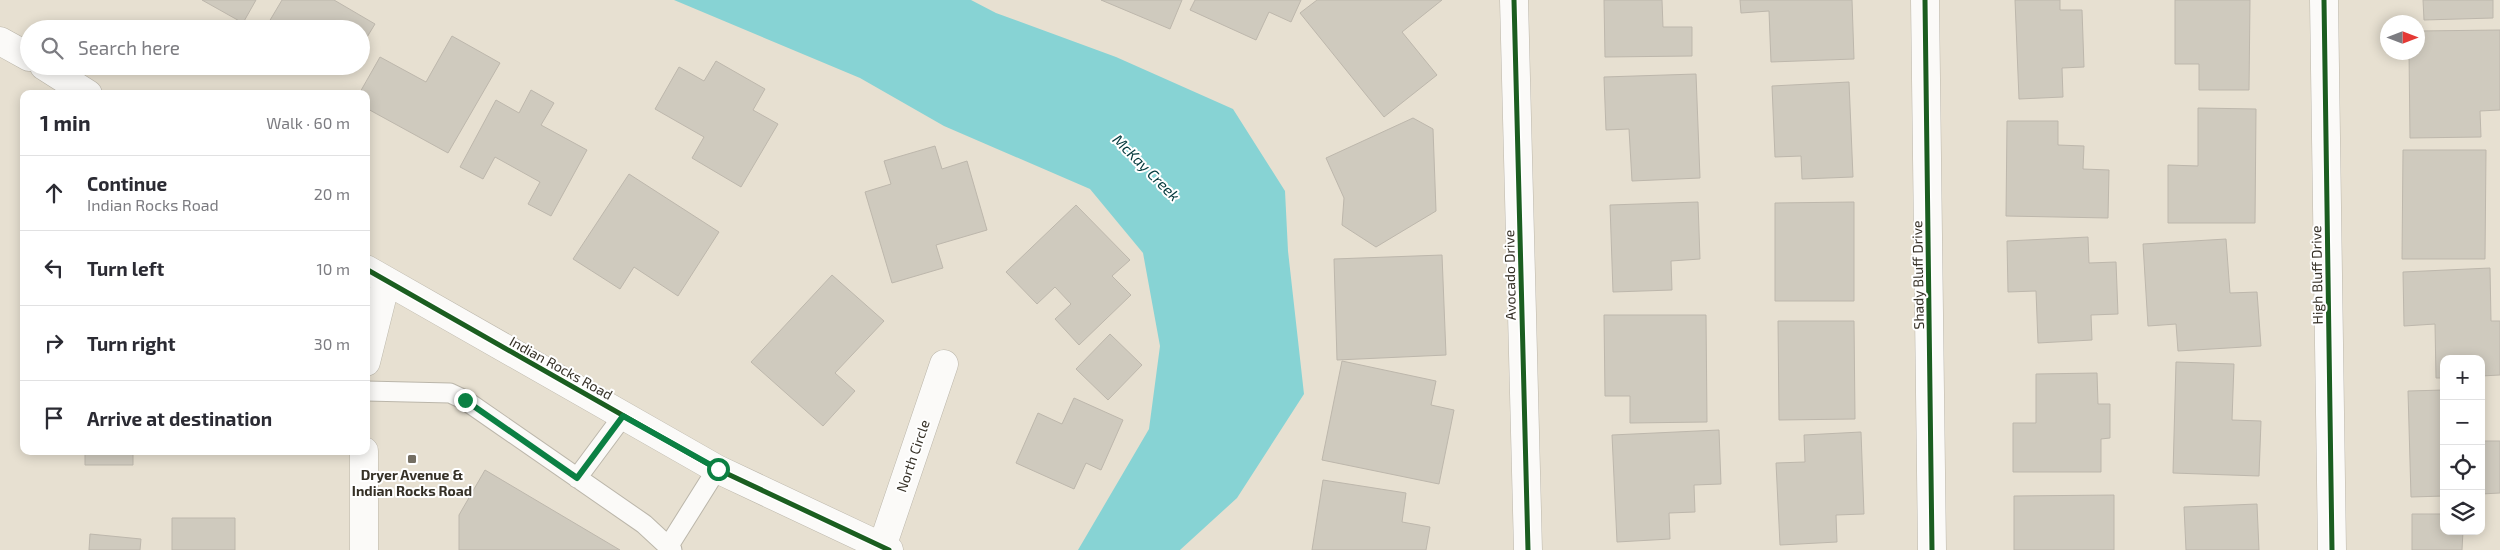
<!DOCTYPE html>
<meta charset="utf-8">
<style>
:root{--surface:#fff;--page:#f7f7f7;--text:#2b2b33;--muted:#7c7c81;--line:#e1e1e2}
body{margin:0;font-family:"Exo 2",sans-serif;background:var(--page);color:var(--text)}
.controls{position:absolute;right:15px;bottom:15px;display:grid;overflow:hidden;border-radius:10px;box-shadow:0 2px 12px #0003}
.controls button{width:45px;height:45px;display:grid;place-items:center;padding:0;border:0;border-bottom:1px solid var(--line);background:var(--surface);color:var(--text);font:25px sans-serif}
.compass{position:absolute;left:2380px;top:15px;width:45px;height:45px;border-radius:50%;background:var(--surface);box-shadow:0 2px 12px #0003;rotate:90deg}
.stop{position:absolute;width:15px;height:15px;margin:-11px;border:4px solid #0b8043;border-radius:50%;background:#fff}
.stop.end{background:#0b8043;border-color:#fff;box-shadow:0 1px 5px #0008}
.list{margin:0;padding:0;list-style:none}
h2{display:flex;justify-content:space-between;align-items:center;height:65px;margin:0;padding:0 20px;font-size:21px}
h2 small{font-size:16px;font-weight:400;color:var(--muted)}
.list li{display:grid;grid-template-columns:32px 1fr auto;gap:15px;align-items:center;box-sizing:border-box;height:75px;padding:0 20px;border-top:1px solid var(--line)}
.list b{display:block;font-size:19px;white-space:nowrap}
.list p{margin:0;font-size:16px;white-space:nowrap;color:var(--muted)}
.list em{font-size:16px;font-style:normal;color:var(--muted)}
.icon{flex:none;width:28px;height:28px;fill:none;stroke:currentColor;stroke-width:2;stroke-linecap:round;stroke-linejoin:round}
.map{position:relative;flex:none;width:2500px;height:550px;overflow:hidden}
.search{position:absolute;background:var(--surface);box-shadow:0 2px 12px #0003;left:20px;top:20px;width:350px;height:55px;display:flex;align-items:center;gap:12px;box-sizing:border-box;padding:0 18px;border-radius:28px;color:var(--muted);font-size:19px}
.panel{position:absolute;background:var(--surface);box-shadow:0 2px 12px #0003;left:20px;top:90px;width:350px;height:365px;border-radius:10px}
.map>svg:first-child{display:block}
.water{fill:#87d3d4}
.building{fill:#cfcabe;stroke:#bdb7ac}
.lines{fill:none;stroke-linecap:round;stroke-linejoin:round}
.service-casing{stroke:#bbb6aa;stroke-width:21}
.minor-casing{stroke:#bbb6aa;stroke-width:29}
.tertiary-casing{stroke:#bbb6aa;stroke-width:29}
.service{stroke:#fbfaf8;stroke-width:19}
.minor{stroke:#fbfaf8;stroke-width:28}
.tertiary{stroke:#fbfaf8;stroke-width:28}
.cycleway-casing{stroke:#fff;stroke-width:8}
.cycleway{stroke:#1b5e20;stroke-width:5}
.route{stroke:#0b8043;stroke-width:6}
.poi-dot{fill:#746e62;stroke:#fff;stroke-width:2}
.labels{text-anchor:middle;stroke-width:4;stroke-linejoin:round;paint-order:stroke}
.street-label{font-size:14px;fill:#363127;stroke:#fff}
.poi-label{font-size:14px;font-weight:bold;fill:#363127;stroke:#fff}
.water-label{font-size:15px;font-style:italic;fill:#00373a;stroke:#fff}
</style>
<div class="map">
<svg width="2500" height="550" viewBox="0 0 2500 550">
<rect width="100%" height="100%" fill="#e7e0d1"/>
<!-- water -->
<path class="water" d="M674,0H971L996,13L1116,57L1233,109L1285,191L1288,251L1304,394L1237,498L1180,550H1078L1149,429L1160,346L1143,253L1090,189L944,126L860,78Z"/>
<!-- building -->
<path class="building" d="M202,0H256L243,23Z
M282,0H334L375,24L361,47V29H270L266,27Z
M1101,0H1182L1170,29Z
M1195,0H1301L1291,22L1269,12L1256,40L1190,10Z
M1317,0H1442L1402,32L1437,75L1384,117L1300,13Z
M1604,0H1662L1663,27H1692V56L1605,57Z
M1740,0H1852L1854,59L1771,62L1769,11L1741,13Z
M2015,0H2060V10H2082L2084,67L2062,68L2063,97L2019,99Z
M2175,0H2250L2249,90H2199V64H2175Z
M2423,0H2493V18L2424,20Z
M2500,30V110L2480,111L2481,137L2410,138L2409,52H2418V31Z
M452,36L500,63L448,153L366,108V94H359L380,57L426,82Z
M716,61L765,89L753,110L778,124L741,187L692,158L704,137L655,109L679,67L704,81Z
M1696,74L1700,178L1632,181L1629,129L1606,130L1604,77Z
M1849,82L1853,177L1802,179L1801,156L1775,157L1772,86Z
M531,90L554,103L541,125L587,150L551,216L528,204L540,182L495,157L483,179L460,167L496,100L519,113Z
M2198,108L2256,109L2255,223H2168V165L2198,166Z
M1413,118L1433,129L1436,211L1376,247L1342,225L1344,198L1326,158Z
M2007,121H2058V145L2084,146L2083,169L2109,170L2108,218L2006,216Z
M935,146L942,169L967,161L987,230L936,245L943,268L892,283L865,192L891,184L884,161Z
M2403,150H2486L2485,259H2402Z
M629,174L719,232L678,296L634,267L620,289L573,259Z
M1698,202L1700,259L1671,261L1672,290L1613,292L1610,205Z
M1854,202V301H1775V203Z
M1076,205L1130,260L1112,276L1131,295L1079,345L1055,319L1071,304L1055,287L1037,304L1006,272Z
M2088,237L2089,263L2116,262L2118,314L2091,315L2092,340L2038,343L2036,291L2008,292L2007,241Z
M2226,239L2230,293L2257,292L2261,346L2178,351L2176,324L2148,326L2143,244Z
M1442,255L1446,355L1337,360L1334,259Z
M2490,268L2491,321H2500V375L2481,376V359H2444V378H2436L2435,324L2404,326L2403,272Z
M832,275L884,321L835,373L855,391L823,426L751,362Z
M1604,315H1706L1707,422L1630,423V396H1605Z
M1778,321H1854L1855,419L1779,420Z
M1110,334L1142,365L1108,400L1076,369Z
M1342,361L1436,381L1431,405L1454,410L1439,484L1322,460Z
M2176,362L2234,364L2232,420L2261,421L2259,476L2173,473Z
M2097,373L2098,404H2110V438L2101,439V472H2013V423H2036V374Z
M2444,390V496L2411,497L2408,391Z
M1074,398L1123,420L1101,470L1086,463L1074,489L1016,463L1038,413L1062,424Z
M1719,430L1721,484L1694,485L1695,512L1669,513L1670,539L1617,542L1612,435Z
M1861,432L1864,514L1836,515L1837,542L1780,545L1776,463L1805,462L1804,435Z
M2481,441H2500V493L2481,494Z
M85,451H133V465H85Z
M485,470L620,550H459V515Z
M1323,480L1406,493L1402,522L1430,527L1426,550H1312Z
M2114,495V550H2014V496Z
M2257,504L2259,550H2186L2184,507Z
M2412,514H2444V531H2463L2462,550H2412Z
M172,518H235V550H172Z
M90,534L141,539L140,550H89Z"/>
<g class="lines">
<!-- service casing -->
<g class="service-casing">
<path id="service" d="M366,391L450,393L465,400L644,524L672,550
M577,478L623,416
M668,547L717,469"/>
</g>
<!-- minor casing -->
<g class="minor-casing">
<path id="minor" d="M1514,0L1528,550
M1925,0L1932,550
M2324,0L2332,550
M881,550L944,364"/>
</g>
<!-- tertiary casing -->
<g class="tertiary-casing">
<path id="tertiary" d="M0,41L29,57
M44,66L88,94
M366,269L717,469L889,550
M366,362L386,282
M364,550V451"/>
</g>
<!-- service -->
<use href="#service" class="service"/>
<!-- minor -->
<use href="#minor" class="minor"/>
<!-- tertiary -->
<use href="#tertiary" class="tertiary"/>
<!-- cycleway casing -->
<g class="cycleway-casing">
<path id="cycleway" d="M1514,0L1528,550
M1925,0L1932,550
M2324,0L2332,550
M366,269L717,469L889,550"/>
</g>
<!-- cycleway -->
<use href="#cycleway" class="cycleway"/>
</g>
<g class="lines">
<!-- route -->
<path class="route" d="M465,400L577,478L623,416L718,469"/>
</g>
<!-- markers -->
<rect class="poi-dot" x="407" y="454" width="10" height="10" rx="2.5"/>
<g class="labels">
<!-- street labels -->
<g class="street-label">
<text transform="translate(1510 275) rotate(-91)" y="5">Avocado Drive</text>
<text transform="translate(1918 275) rotate(-91)" y="5">Shady Bluff Drive</text>
<text transform="translate(2317 275) rotate(-91)" y="5">High Bluff Drive</text>
<text transform="translate(561 368) rotate(29)" y="5">Indian Rocks Road</text>
<text transform="translate(913 456) rotate(-71)" y="5">North Circle</text>
</g>
<!-- poi labels -->
<g class="poi-label">
<text x="412" y="480">Dryer Avenue &amp;<tspan x="412" dy="16">Indian Rocks Road</tspan></text>
</g>
<!-- water labels -->
<g class="water-label">
<text transform="translate(1146 168) rotate(45)" y="5">McKay Creek</text>
</g>
</g>
</svg>
<div class="controls">
<button>+</button>
<button>−</button>
<button><svg class="icon" aria-label="locate" viewBox="0 0 24 24"><circle cx="12" cy="12" r="6"/><path d="M12 2v4M12 18v4M2 12h4M18 12h4"/></svg></button>
<button><svg class="icon" aria-label="layers" viewBox="0 0 24 24"><path d="M12 4l9 5-9 5-9-5zM3 14l9 5 9-5"/></svg></button>
</div>
<svg class="compass" viewBox="-18 -18 36 36"><path d="M0-13l5 13h-10z" fill="#e53935"/><path d="M0 13l5-13h-10z" fill="#7c7c81"/></svg>
<div class="stop" style="left:718px;top:469px"></div>
<div class="stop end" style="left:465px;top:400px"></div>
<div class="search"><svg class="icon" aria-label="search" viewBox="0 0 24 24"><circle cx="10" cy="10" r="6"/><path d="M15 15l6 6"/></svg>Search here</div>
<section class="panel">
<h2>1 min<small>Walk · 60 m</small></h2>
<ul class="list">
<li><svg class="icon" aria-label="ahead" viewBox="0 0 24 24"><path d="M12 20V5M6 11l6-6 6 6"/></svg><div><b>Continue</b><p>Indian Rocks Road</p></div><em>20 m</em></li>
<li><svg class="icon" aria-label="left" viewBox="0 0 24 24"><path d="M17 20v-9H6M10 6l-5 5 5 5"/></svg><div><b>Turn left</b></div><em>10 m</em></li>
<li><svg class="icon" aria-label="right" viewBox="0 0 24 24"><path d="M7 20v-9h11M14 6l5 5-5 5"/></svg><div><b>Turn right</b></div><em>30 m</em></li>
<li><svg class="icon" aria-label="arrive" viewBox="0 0 24 24"><path d="M6 21V4h12l-3 4 3 4H6"/></svg><div><b>Arrive at destination</b></div></li>
</ul>
</section>
</div>
